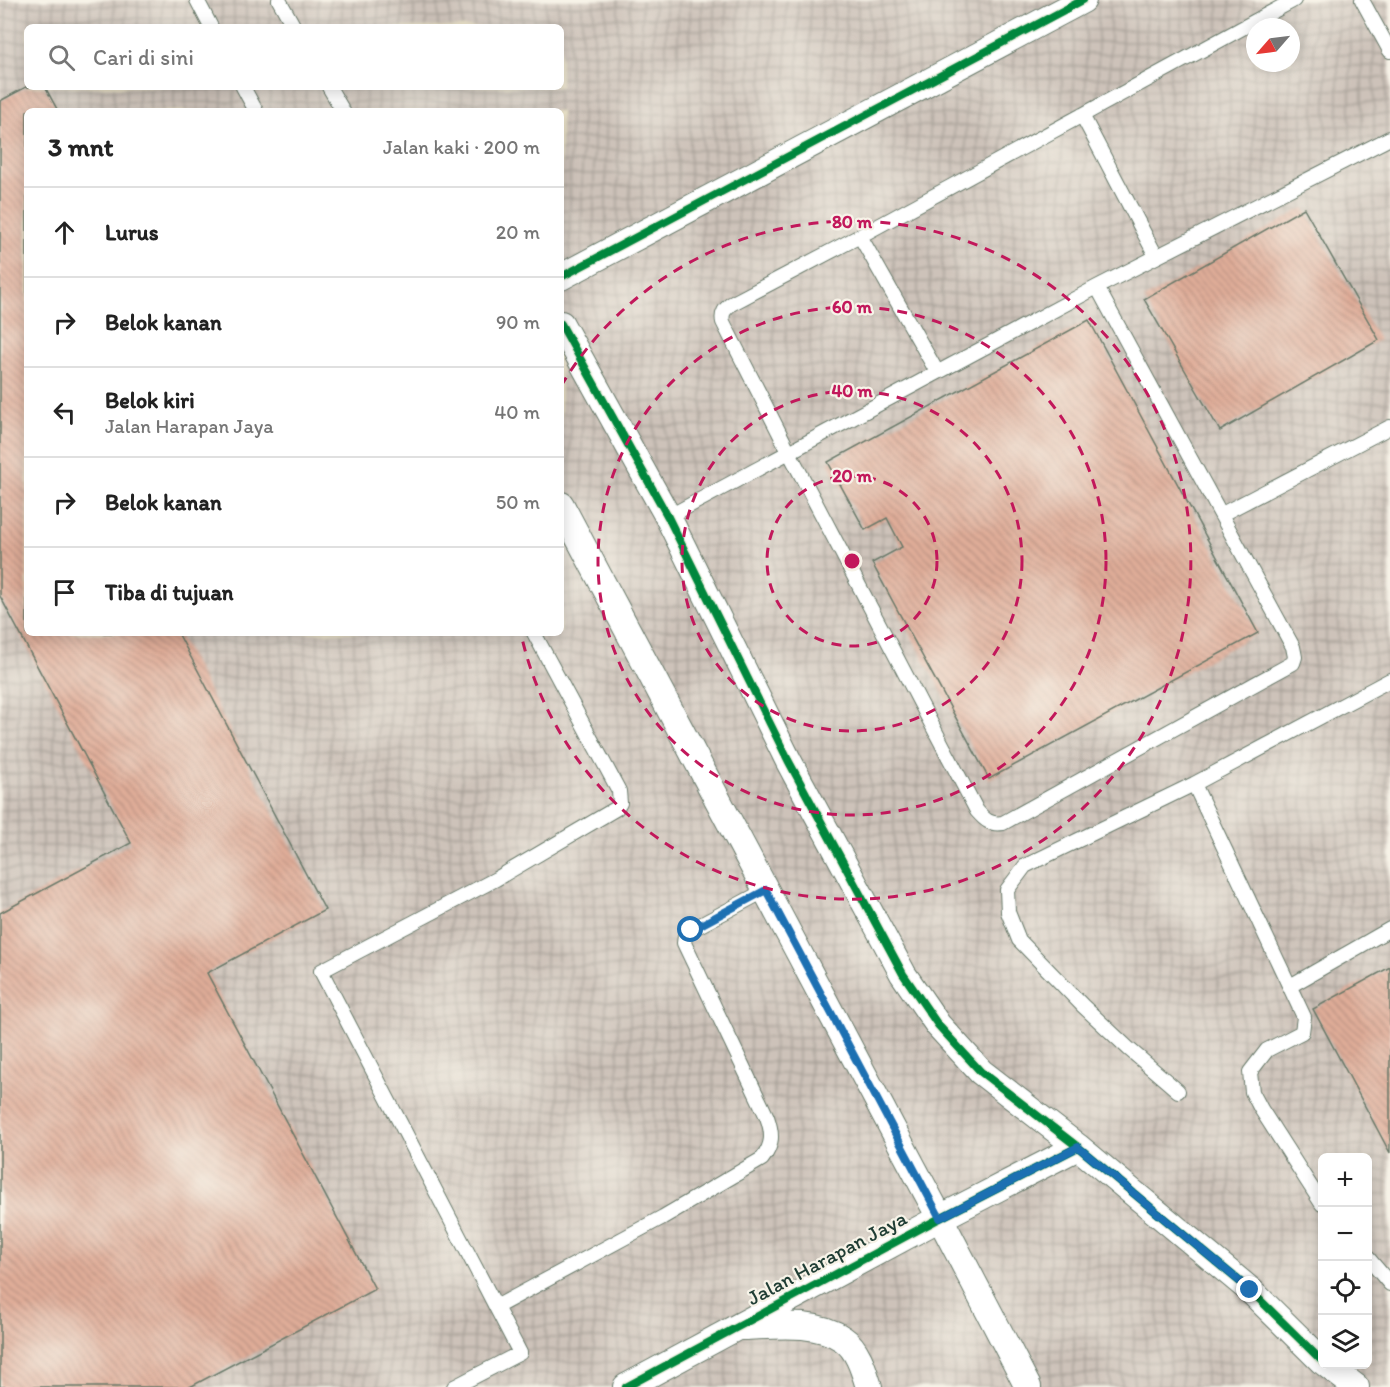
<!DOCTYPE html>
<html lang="id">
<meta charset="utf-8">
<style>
:root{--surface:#fff;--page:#f6f6f6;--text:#222;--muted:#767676;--line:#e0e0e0}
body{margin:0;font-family:Itim,sans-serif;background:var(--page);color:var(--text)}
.controls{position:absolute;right:18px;bottom:18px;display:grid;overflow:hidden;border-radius:9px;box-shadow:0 3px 15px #0003}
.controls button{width:54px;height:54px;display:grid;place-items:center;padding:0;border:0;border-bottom:2px solid var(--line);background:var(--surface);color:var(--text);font:30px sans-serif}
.compass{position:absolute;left:1246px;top:18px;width:54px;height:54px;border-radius:50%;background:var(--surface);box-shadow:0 3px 15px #0003;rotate:242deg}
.stop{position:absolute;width:18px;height:18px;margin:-14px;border:4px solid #1f6fb2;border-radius:50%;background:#fff}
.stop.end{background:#1f6fb2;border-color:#fff;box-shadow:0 2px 6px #0008}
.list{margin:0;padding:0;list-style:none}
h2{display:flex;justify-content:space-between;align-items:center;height:78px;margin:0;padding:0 24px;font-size:26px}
h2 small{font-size:20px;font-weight:400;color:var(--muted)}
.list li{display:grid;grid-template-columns:39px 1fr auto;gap:18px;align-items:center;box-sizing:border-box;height:90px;padding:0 24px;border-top:2px solid var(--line)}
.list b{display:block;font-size:22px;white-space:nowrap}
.list p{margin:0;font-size:20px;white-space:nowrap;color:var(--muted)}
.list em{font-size:20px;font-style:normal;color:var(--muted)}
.icon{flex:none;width:33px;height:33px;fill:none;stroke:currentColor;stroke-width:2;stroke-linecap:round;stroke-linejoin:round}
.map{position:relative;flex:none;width:1390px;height:1387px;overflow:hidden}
.search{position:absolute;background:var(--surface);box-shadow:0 3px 15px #0003;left:24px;top:24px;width:540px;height:66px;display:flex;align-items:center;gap:15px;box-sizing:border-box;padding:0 21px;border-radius:9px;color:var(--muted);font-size:22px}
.panel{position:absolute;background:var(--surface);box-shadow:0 3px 15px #0003;left:24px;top:108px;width:540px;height:528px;border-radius:9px}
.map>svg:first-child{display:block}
.industrial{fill:url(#industrial-grid);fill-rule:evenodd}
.building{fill:url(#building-back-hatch)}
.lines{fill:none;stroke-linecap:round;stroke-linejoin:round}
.lane-casing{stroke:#677868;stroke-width:16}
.street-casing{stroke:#677868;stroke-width:28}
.lane{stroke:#fff;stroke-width:14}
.street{stroke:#fff;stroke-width:26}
.cycleway-casing{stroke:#f7f3e8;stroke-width:11}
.cycleway{stroke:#00873e;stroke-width:8}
.route{stroke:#1f6fb2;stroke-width:8}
.ring{fill:none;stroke:#c2185b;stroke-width:3;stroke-dasharray:10 8}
.labels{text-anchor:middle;stroke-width:4.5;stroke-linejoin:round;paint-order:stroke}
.street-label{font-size:21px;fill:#1f3d34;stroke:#f7f3e8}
.centre{fill:#c2185b;stroke:#f7f3e8;stroke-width:3}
.ring-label{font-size:18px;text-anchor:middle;font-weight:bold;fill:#c2185b;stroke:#f7f3e8;stroke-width:4.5;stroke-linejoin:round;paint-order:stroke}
</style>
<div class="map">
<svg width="1390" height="1387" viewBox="0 0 1390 1387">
<defs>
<pattern id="industrial-grid" width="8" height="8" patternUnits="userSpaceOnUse" patternTransform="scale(1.5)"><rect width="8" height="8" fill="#cdc2b9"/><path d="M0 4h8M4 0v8" fill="none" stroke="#a69f97"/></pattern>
<pattern id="building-back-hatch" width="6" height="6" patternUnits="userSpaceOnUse" patternTransform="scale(1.5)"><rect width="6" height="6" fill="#e0ad99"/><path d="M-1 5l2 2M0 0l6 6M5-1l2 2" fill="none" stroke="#b58e7e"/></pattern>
</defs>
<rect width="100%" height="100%" fill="#f7f3e8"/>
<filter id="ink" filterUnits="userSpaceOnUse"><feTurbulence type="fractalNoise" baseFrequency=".0167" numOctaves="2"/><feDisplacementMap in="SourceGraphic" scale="12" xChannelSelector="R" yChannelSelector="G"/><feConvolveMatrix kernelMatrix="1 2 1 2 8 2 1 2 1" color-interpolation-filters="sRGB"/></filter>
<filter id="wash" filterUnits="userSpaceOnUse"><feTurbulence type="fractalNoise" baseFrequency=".008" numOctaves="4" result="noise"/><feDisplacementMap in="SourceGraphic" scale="24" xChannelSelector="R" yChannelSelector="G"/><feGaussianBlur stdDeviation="1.35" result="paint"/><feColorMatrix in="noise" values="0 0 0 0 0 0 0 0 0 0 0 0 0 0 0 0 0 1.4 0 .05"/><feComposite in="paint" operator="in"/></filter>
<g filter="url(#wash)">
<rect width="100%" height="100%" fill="#eee5c9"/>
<!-- industrial -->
<path class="industrial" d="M0,0H1390V1387H0ZM27,27H561V87H27ZM1255,27H1291V63H1255ZM27,111H561V633H27ZM1322,1158H1368V1364H1322Z"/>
<g id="blocks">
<!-- building -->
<path class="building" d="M26,87H45L58,111H27V633H178L325,910L207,973L375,1289L190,1387H0V913L131,843L0,596V101Z
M1304,208L1379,340L1220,431L1144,299Z
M1089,320L1258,633L989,779L872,563L902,547L887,518L865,530L828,462Z
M1390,967V1153L1313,1009Z"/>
</g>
</g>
<g filter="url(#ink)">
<use href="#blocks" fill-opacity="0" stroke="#677868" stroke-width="1.5"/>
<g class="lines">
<!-- lane casing -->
<g class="lane-casing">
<path id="lane" d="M197,0L211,27
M279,0L294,27
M1362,0L1390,51
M243,87L256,111
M329,87L343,111
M1082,115L1156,256
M860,236L937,372
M1097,287L1293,647L1295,657L1293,663L1003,823C990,825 985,820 977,811L789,452L723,322C721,313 725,309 731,304L860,236L1294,0
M1222,514L1390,427
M668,517L1097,287L1390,138
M1194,784L1304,1017L1302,1032L1267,1050L1250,1072L1252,1092L1261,1109L1322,1204
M1290,986L1390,929
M1178,1091L1129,1049L1083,1006L1019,940L1008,912L1007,890L1025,866L1194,784L1390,680
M1368,1258L1390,1284
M496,1307L321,971L496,879L617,808L620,803L619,791L534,633
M454,1387L520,1353L496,1307L663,1217L762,1159C773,1145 773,1134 767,1117L684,943L685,936L691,930L766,890"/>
</g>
<!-- street casing -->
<g class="street-casing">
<path id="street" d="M561,277L1083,0
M561,324L668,517L788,760L903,974L938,1025L981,1072L1078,1147L1250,1290L1322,1361
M561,505L940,1218L1028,1387
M743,1327C775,1326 815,1320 843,1339C858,1349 864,1371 869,1387
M1326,1364L1356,1387
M626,1387L940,1218L1078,1147"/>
</g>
<!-- lane -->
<use href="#lane" class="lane"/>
<!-- street -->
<use href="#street" class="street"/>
<!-- cycleway casing -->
<g class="cycleway-casing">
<path id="cycleway" d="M561,277L1083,0
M561,324L668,517L788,760L903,974L938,1025L981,1072L1078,1147L1250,1290L1322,1361
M626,1387L940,1218L1078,1147"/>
</g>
<!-- cycleway -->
<use href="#cycleway" class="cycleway"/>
</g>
</g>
<g class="lines" filter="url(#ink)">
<!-- route -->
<path class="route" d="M691,930L766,890L940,1218L1078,1147L1250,1290"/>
</g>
<!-- distance rings -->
<g class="ring">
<circle cx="852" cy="561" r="85"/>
<circle cx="852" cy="561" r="170"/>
<circle cx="852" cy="561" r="254"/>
<path d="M561 386A339 339 0 1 1 521 634"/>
</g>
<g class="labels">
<!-- street labels -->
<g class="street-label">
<text transform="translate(827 1258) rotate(-28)" y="7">Jalan Harapan Jaya</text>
</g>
</g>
<circle cx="852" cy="561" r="9" class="centre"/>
<g class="ring-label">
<text x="852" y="228">80 m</text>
<text x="852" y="313">60 m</text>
<text x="852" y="397">40 m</text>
<text x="852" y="482">20 m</text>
</g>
</svg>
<div class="controls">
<button>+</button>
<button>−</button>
<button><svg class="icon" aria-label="locate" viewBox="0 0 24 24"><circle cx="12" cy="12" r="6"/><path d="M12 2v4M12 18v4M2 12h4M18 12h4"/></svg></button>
<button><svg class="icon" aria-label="layers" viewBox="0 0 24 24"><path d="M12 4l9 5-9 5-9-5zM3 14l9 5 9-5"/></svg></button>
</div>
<svg class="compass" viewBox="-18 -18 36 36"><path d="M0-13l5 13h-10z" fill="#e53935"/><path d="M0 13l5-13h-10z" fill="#767676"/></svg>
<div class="stop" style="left:691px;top:930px"></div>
<div class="stop end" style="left:1250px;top:1290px"></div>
<div class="search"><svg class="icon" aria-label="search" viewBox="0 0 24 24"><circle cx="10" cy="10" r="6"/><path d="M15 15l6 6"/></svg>Cari di sini</div>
<section class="panel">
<h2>3 mnt<small>Jalan kaki · 200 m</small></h2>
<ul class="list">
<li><svg class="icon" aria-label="ahead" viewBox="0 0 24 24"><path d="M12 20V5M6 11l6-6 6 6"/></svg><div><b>Lurus</b></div><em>20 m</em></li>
<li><svg class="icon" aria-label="right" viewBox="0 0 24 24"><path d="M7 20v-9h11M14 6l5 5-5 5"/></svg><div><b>Belok kanan</b></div><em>90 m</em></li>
<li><svg class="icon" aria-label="left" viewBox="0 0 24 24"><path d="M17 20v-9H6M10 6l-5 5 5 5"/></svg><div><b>Belok kiri</b><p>Jalan Harapan Jaya</p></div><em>40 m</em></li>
<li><svg class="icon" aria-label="right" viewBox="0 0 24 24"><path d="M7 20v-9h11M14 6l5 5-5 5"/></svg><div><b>Belok kanan</b></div><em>50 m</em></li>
<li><svg class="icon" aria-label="arrive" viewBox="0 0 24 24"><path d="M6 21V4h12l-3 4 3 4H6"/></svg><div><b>Tiba di tujuan</b></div></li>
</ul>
</section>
</div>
